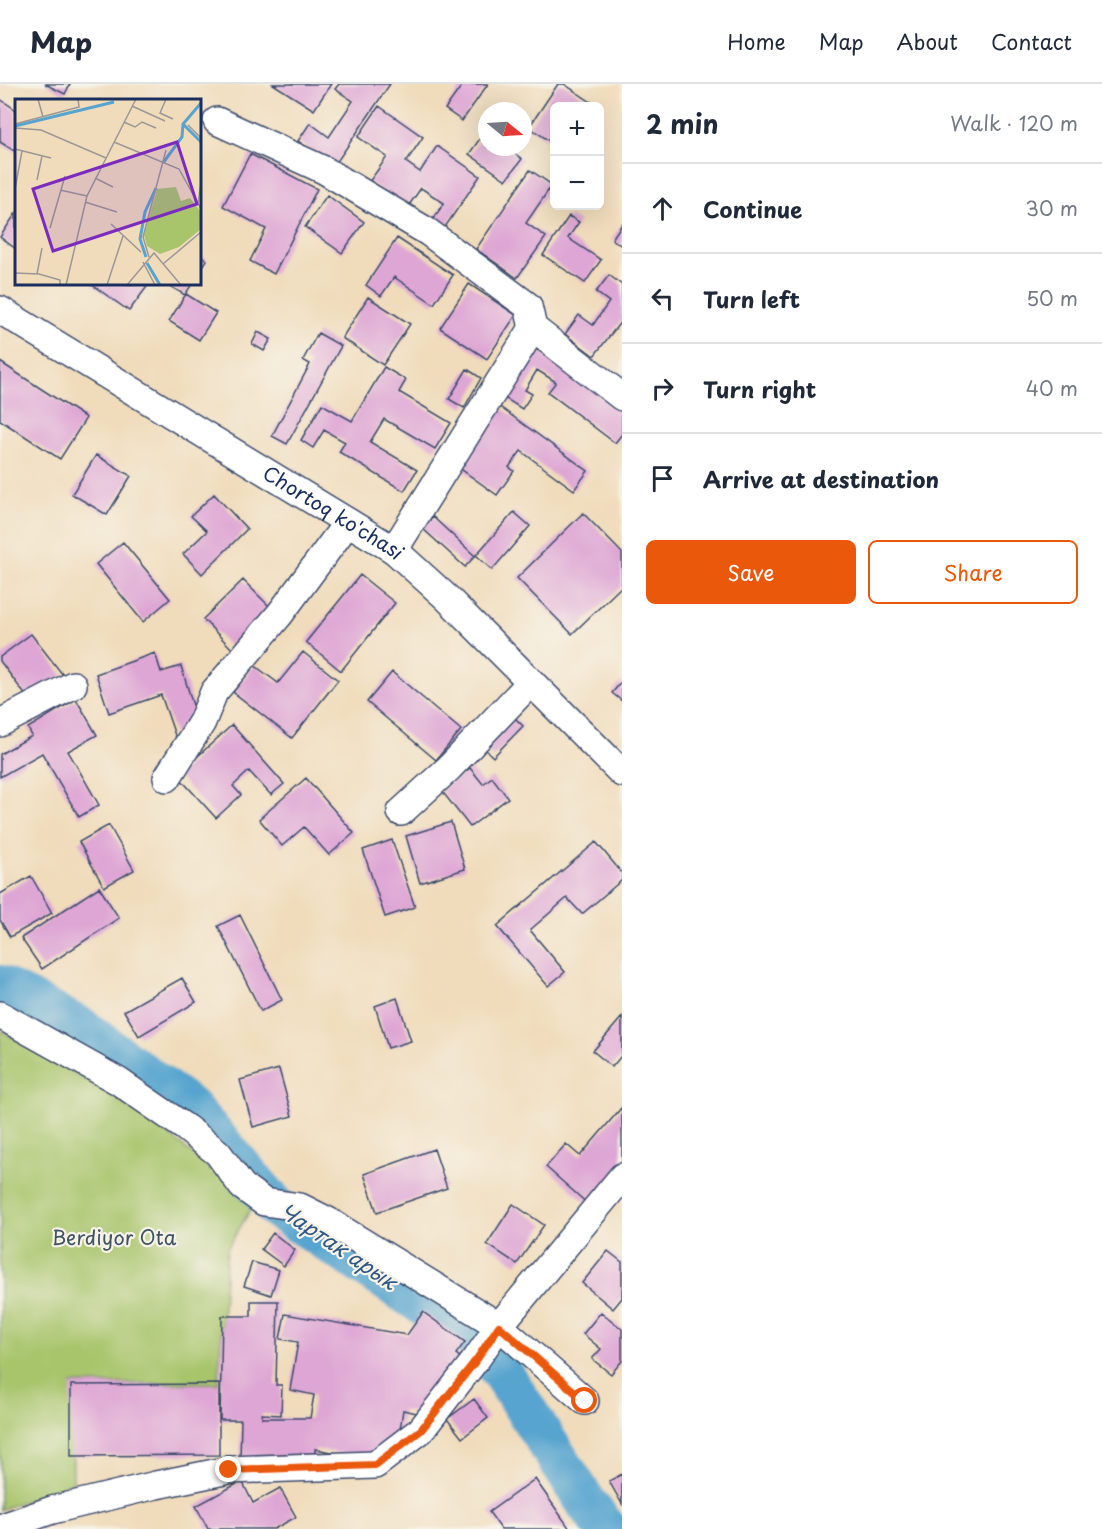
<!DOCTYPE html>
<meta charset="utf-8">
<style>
:root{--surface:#fff;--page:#f2f2f3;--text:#1f2937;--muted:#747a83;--line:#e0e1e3;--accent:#ea580c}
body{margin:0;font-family:"Playpen Sans",sans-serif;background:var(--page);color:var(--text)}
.controls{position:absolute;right:18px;top:18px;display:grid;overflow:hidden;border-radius:9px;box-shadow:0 6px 24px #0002}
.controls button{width:54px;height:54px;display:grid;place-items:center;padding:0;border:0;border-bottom:2px solid var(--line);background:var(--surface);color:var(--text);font:30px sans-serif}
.compass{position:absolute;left:478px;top:18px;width:54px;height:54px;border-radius:50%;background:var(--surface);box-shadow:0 6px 24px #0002;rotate:108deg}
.stop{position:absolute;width:18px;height:18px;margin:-14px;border:4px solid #ea580c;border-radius:50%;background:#fff}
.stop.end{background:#ea580c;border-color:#fff;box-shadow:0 2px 6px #0008}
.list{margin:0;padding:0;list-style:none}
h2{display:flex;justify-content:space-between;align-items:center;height:78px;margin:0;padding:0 24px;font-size:26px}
h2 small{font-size:20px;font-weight:400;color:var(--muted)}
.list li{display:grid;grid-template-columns:39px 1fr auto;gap:18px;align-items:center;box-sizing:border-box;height:90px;padding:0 24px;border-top:2px solid var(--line)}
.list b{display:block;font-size:22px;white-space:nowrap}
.list em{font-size:20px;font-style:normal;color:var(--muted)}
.actions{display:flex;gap:12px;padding:18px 24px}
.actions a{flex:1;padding:14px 0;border:2px solid var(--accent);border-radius:9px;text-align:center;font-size:21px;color:var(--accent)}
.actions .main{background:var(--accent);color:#fff}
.icon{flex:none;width:33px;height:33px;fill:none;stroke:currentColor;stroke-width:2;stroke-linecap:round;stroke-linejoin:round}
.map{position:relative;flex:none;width:622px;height:1445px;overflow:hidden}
header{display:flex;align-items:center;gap:36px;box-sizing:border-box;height:84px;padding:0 30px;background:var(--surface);border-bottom:2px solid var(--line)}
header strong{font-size:28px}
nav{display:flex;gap:33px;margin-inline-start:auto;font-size:21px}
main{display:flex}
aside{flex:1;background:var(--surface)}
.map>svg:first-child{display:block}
.green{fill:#a8c56c;stroke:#627a65;stroke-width:1.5}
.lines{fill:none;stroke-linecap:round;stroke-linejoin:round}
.river{stroke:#56a4cf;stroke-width:42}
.building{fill:#dea6d4}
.minor-casing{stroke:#3b496c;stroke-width:30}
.minor{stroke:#fff;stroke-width:27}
.route{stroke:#ea580c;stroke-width:8}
.labels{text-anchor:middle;stroke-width:4.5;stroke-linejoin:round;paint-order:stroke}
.street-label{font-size:20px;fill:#1b2f5e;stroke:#f7f3e8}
.park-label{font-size:20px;fill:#3e5462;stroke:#f7f3e8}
.water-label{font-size:21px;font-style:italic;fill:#305886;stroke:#f7f3e8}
.inset-river{fill:none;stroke:#56a4cf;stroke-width:3}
.inset-road{fill:none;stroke:#9b9796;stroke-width:1.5}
.view{fill:#7b2cbf;fill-opacity:0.15;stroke:#7b2cbf;stroke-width:3}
.inset-edge{fill:none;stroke:#1b2f5e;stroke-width:3}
</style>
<header>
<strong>Map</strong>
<nav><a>Home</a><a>Map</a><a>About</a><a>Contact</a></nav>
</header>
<main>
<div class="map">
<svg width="622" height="1445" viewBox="0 0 622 1445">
<rect width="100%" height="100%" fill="#f7f3e8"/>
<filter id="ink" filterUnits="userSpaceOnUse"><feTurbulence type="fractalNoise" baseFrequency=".0167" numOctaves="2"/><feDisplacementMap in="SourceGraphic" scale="12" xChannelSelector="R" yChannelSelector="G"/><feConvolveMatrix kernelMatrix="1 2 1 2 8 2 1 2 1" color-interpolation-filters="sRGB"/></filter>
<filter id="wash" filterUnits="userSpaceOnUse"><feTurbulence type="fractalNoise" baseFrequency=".008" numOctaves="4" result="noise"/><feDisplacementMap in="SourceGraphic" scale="24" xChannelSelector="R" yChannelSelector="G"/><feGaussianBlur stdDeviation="1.35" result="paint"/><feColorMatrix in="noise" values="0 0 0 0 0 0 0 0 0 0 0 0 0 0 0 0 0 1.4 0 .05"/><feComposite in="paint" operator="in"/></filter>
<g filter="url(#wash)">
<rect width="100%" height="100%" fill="#f0dcbb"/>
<!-- green -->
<path class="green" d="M0,946L99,1002L169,1051L254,1120L227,1165L218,1299L72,1300L73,1399L0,1426Z"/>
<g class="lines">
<!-- river -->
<path class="river" d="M0,902L81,944L190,1024L278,1125L472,1253L500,1286L589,1423L607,1445"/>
</g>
<g id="blocks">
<!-- building -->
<path class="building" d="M45,0H70L65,10Z
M273,0H331L314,26Z
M339,0H390L334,82L298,57L310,39L329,53L353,17L335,5Z
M463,0H488L462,37L445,25Z
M558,0H564L597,22H554V52L551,58L529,43Z
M0,15L16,26V68L0,58Z
M379,22L423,53L406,78L420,88L437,62L480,92L443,146L432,137L444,119L421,104L407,124L369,98L387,73L358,53Z
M484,49L487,51V63H505L522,75L506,96L469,70Z
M250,70L317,105L274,190L250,177L266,145L223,122Z
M530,86L552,101L526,139L546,153L517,194L476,165Z
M327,111L364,138L342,169L305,143Z
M16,129V165L0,153Z
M569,132L579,138L568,154L601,176L585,199L543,171Z
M622,140V162L612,155Z
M397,154L453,191L434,220L394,193L381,212L366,201Z
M200,171L207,176L200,187Z
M609,191L622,201V236L594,272L565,250L579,231L593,241L609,218L596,208Z
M91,200H149L129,227Z
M166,200H192L185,211Z
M469,200L516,231L487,275L440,244Z
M186,210L216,229L199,256L169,237Z
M368,213L410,240L383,281L342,254Z
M258,248L271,255L264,267L252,260Z
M318,249L341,262L287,360L272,352L310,280L303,276Z
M531,262L567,284L622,326V350L615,359L548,308L556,298L537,286L525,306L532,310L522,325L500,311Z
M0,278L86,334L60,375L0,336Z
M384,283L406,296L399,308L451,339L435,365L384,335L370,358L417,386L404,407L339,368L345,358L324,346L313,364L301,356L322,320L352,337Z
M467,285L481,294L464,324L449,315Z
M497,321L588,387L574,406L521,367L509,383L514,387L497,411L458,383Z
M96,371L131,392L107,431L72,410Z
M214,410L247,445L202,490L183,470L207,447L191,432Z
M514,428L530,442L492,486L476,471Z
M583,429L622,469V502L572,550L517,494Z
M433,433L475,472L465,483L422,444Z
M123,458L170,515L143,538L96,480Z
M360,491L395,519L341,587L306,558Z
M243,496L274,527L234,567L203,535Z
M31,550L63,591L29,616L0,577V573Z
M303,568L338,596L292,654L233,608L254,581L278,599Z
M155,569L161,588L181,582L199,641L178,660L161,611L109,629L96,590Z
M392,588L461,646L436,676L367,618Z
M622,597V617L612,609Z
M76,615L97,651L68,667L99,721L79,733L42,669L0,693V670L32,652L28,644Z
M512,631L523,642L493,673L482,662Z
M232,641L284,700L271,711L249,687L233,702L241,711L216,734L177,691Z
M470,684L483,700L492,693L508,714L470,743L441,706Z
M306,694L354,749L329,771L304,743L282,762L259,735Z
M451,738L465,785L420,799L406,752Z
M109,741L134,786L104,803L79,758Z
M392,756L415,823L385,833L363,766Z
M596,758L622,789V796L582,830L567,814L530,846L565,888L548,902L497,842Z
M31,792L52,829L10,853L0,836V810Z
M99,803L119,834L42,885L21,854Z
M240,831L282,916L261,927L218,842Z
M182,894L196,918L139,952L124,927Z
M397,914L411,957L388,964L375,922Z
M622,933V971L612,983L593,967Z
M279,985L292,1032L253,1043L240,996Z
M622,1023V1082L589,1121L546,1083L566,1060L580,1072Z
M434,1065L447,1104L377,1128L364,1090Z
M513,1120L544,1141L517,1180L487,1160Z
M273,1149L295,1166L284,1182L261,1165Z
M608,1167L622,1178V1214L613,1225L582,1199Z
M252,1178L279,1186L271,1211L244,1202Z
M251,1217H278L276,1301H282L281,1331L262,1330V1334H310L314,1311L290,1306L298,1258L280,1255L285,1230L407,1251L423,1228L465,1258L456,1270L460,1273L421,1330L403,1326L398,1359L376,1376L315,1365V1374L240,1378L241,1336H220L222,1232H251Z
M601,1228L622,1245V1277L611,1290L592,1275L601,1265L583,1250Z
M219,1300V1371L71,1372V1301Z
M474,1315L488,1334L462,1354L447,1335Z
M622,1390V1420L609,1397Z
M535,1395L570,1445H501L489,1428Z
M242,1397L253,1419L280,1404L296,1433L274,1445H208L196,1422Z"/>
</g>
</g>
<g filter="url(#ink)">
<use href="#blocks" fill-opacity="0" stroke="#3b496c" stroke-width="1.5"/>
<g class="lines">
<!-- minor casing -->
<g class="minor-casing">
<g id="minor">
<path d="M217,37L324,86L428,148L528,222L533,244L622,313"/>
<path id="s1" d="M0,226L394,466L447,514L622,689"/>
<path d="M394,466L533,244"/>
<path d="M0,639L73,601"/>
<path d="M167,694L202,638L214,608L280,530L348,438"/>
<path d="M401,728L449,684L531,598"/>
<path d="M0,931L118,997L186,1044L218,1069L242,1102L264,1118L300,1123L328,1137L499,1242L585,1317"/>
<path d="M0,1444L52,1426L156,1401L229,1386L375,1381L421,1346L477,1274L499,1242L622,1093"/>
</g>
</g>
<!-- minor -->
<use href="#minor" class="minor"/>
</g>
</g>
<g class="lines" filter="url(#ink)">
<!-- route -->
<path class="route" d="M229,1386L375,1381L421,1346L477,1275L499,1242L585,1317"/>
</g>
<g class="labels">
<!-- street labels -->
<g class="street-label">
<text dy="7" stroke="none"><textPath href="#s1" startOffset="390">Chortoq ko'chasi</textPath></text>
</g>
<!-- park labels -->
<g class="park-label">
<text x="114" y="1161">Berdiyor Ota</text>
</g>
<!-- water labels -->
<g class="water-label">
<text transform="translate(338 1163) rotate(34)" y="7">Чартак арык</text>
</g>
</g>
<!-- overview -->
<g transform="translate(15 15)">
<rect width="186" height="186" fill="#f0dcbb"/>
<path d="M161,88L166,102L175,99L186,113V130L164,148L145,155L132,147L129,136L142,90Z" fill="#a8c56c"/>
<path class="inset-river" d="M168,25L186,43M0,27L99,3M148,64L167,38L168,25L186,4M131,158L125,140L130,113L141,89M132,164L145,186"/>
<path class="inset-road" d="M23,0L28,18M151,0L145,14L158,20M117,7L150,22M109,23L120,28L127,23L141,29M0,25L64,8L63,0M173,26L186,39M0,29L26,31L91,59M99,43L164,70L186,110M0,50L36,59M80,79L98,88M22,81L27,57M0,90L7,52M45,91L72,97M70,103L102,113M183,105L186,83M96,125L126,153M35,129L50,77M134,158L128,138L151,51M128,163L140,186M148,165L186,133M0,174L24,175L45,181V186M22,175L27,149M51,186L72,97L121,0M92,186L108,137M112,186L139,154L166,186"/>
<path class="view" d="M162,43L182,105L38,152L18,90Z"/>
<rect width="186" height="186" class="inset-edge"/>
</g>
</svg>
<div class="controls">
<button>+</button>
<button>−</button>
</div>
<svg class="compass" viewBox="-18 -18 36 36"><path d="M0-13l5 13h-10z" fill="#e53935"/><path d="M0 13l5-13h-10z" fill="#747a83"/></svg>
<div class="stop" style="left:585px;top:1317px"></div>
<div class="stop end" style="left:229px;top:1386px"></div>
</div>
<aside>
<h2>2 min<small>Walk · 120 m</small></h2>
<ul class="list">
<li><svg class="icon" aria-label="ahead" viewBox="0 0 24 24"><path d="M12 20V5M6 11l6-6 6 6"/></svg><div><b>Continue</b></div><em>30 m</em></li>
<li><svg class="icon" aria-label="left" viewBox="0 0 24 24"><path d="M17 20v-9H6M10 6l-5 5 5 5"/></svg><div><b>Turn left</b></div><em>50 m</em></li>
<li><svg class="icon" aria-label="right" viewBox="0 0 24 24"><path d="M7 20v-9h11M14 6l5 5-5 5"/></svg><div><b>Turn right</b></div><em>40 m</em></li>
<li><svg class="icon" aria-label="arrive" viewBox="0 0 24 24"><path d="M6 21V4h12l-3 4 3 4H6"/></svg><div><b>Arrive at destination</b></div></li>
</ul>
<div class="actions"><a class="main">Save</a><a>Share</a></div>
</aside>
</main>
